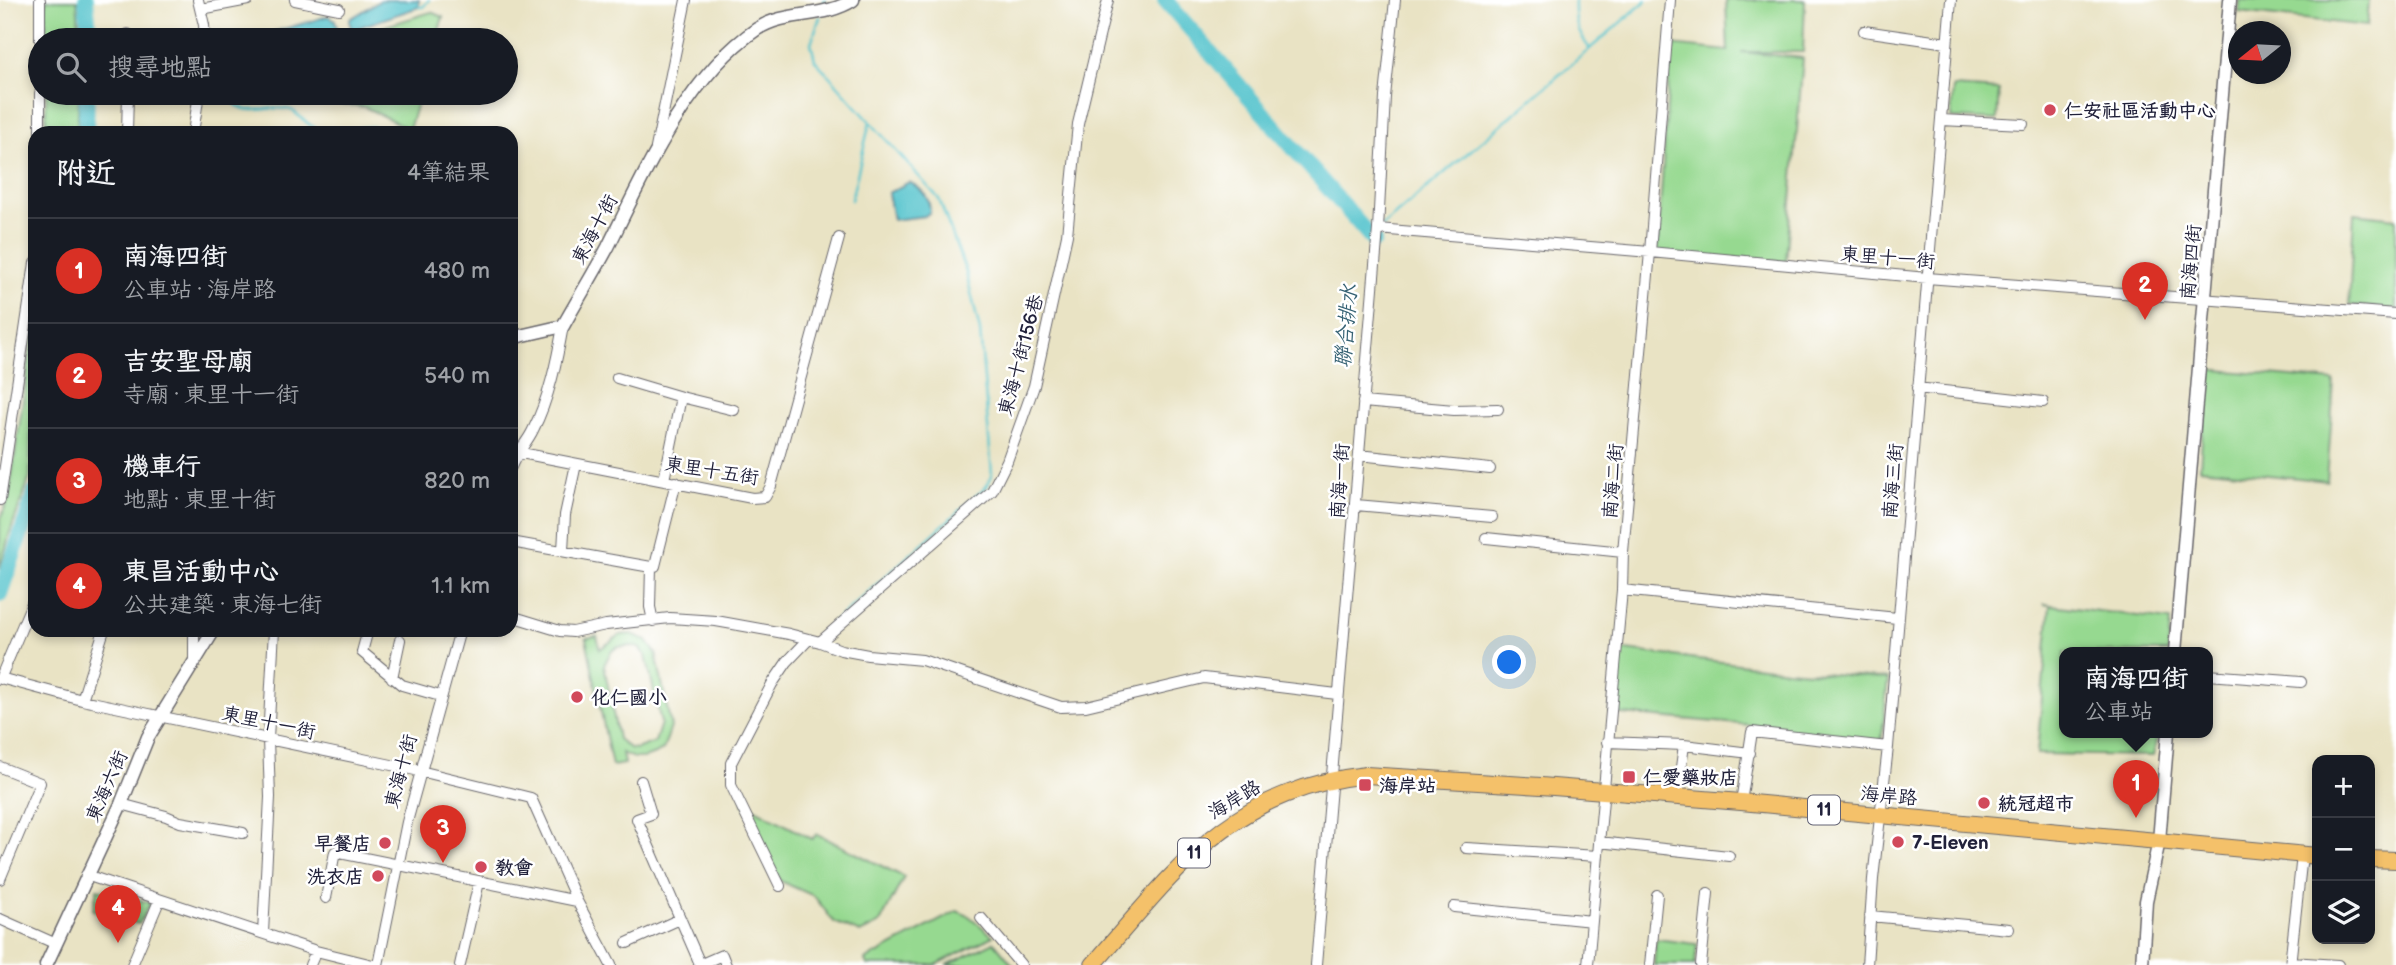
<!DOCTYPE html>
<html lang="zh-TW">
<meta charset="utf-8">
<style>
:root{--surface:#171b24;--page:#20242c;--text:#f1f3f6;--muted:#9ea1a6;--line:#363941;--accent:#d93025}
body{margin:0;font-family:"Balsamiq Sans","LXGW WenKai TC",sans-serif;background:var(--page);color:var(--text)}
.controls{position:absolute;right:21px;bottom:21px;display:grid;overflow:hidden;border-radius:14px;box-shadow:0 4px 10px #0003}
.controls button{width:63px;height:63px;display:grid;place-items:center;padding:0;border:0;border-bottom:2px solid var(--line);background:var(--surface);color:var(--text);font:35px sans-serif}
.compass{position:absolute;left:2228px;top:21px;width:63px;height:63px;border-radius:50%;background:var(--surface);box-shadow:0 4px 10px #0003;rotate:252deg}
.you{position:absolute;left:1510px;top:663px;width:24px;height:24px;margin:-18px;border:5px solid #fff;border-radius:50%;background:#1a73e8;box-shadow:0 0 0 10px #1a73e833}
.badge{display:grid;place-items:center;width:46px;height:46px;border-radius:50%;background:var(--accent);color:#fff;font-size:23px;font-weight:700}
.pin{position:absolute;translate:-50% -58px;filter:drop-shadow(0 2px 4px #0008)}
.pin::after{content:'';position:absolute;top:37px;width:24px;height:21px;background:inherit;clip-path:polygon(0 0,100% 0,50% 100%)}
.popup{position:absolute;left:2059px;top:647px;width:154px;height:91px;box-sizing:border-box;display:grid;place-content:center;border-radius:14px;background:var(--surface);filter:drop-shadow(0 2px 5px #0005);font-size:23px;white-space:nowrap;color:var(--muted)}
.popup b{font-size:26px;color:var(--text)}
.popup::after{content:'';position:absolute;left:50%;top:100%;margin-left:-14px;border:14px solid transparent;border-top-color:var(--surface)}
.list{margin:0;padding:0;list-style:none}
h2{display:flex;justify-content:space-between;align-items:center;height:91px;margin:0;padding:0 28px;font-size:30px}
h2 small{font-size:23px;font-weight:400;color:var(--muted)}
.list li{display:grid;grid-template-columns:46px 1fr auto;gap:21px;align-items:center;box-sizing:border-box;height:105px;padding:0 28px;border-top:2px solid var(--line)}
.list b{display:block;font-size:26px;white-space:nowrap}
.list p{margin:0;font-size:23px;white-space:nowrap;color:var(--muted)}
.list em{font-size:23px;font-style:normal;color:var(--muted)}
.icon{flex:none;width:38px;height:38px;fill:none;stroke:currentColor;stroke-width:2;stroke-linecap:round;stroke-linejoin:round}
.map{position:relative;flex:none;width:2396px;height:965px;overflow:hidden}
.search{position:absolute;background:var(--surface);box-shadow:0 4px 10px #0003;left:28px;top:28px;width:490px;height:77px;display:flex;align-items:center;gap:18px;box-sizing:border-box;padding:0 24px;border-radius:38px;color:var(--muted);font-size:26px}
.panel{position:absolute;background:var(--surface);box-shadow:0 4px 10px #0003;left:28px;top:126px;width:490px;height:511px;border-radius:21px}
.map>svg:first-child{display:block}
.green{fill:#96d990;stroke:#5c7e66;stroke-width:2;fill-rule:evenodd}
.water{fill:#57c4cd;stroke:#3c7384;stroke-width:2}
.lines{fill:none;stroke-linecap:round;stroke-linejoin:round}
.stream{stroke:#57c4cd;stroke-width:2.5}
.river{stroke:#57c4cd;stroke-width:16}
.minor-casing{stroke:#68666b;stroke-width:12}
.tertiary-casing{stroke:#68666b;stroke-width:15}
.primary-casing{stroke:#68666b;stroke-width:18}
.minor{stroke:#fff;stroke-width:10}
.tertiary{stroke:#fff;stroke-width:12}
.primary{stroke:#f4c16a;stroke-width:16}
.poi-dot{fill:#d1495b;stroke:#fff;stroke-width:2.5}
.labels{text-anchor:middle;stroke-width:5;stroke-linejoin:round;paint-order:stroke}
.shield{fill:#fff;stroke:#646476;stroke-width:2}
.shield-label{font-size:18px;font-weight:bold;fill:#22223b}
.poi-label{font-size:19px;font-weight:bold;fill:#22223b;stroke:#fff;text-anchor:start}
.street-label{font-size:19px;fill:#22223b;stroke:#fff}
.water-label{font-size:21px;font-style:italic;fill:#376375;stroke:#fff}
</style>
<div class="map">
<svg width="2396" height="965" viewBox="0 0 2396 965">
<rect width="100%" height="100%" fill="#fff"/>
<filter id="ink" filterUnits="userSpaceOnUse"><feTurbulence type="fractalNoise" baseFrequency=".0143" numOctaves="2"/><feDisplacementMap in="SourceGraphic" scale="14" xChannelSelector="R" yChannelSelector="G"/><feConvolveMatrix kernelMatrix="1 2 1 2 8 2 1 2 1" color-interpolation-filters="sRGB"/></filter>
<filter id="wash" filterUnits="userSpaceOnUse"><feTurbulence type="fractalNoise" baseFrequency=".00686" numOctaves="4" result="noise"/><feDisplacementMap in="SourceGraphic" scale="28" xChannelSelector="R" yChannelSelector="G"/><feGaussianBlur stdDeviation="1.57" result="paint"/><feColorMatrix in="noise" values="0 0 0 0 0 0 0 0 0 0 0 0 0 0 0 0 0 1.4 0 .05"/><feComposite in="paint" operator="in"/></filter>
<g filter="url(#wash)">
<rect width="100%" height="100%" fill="#e9e3c4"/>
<!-- green -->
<path class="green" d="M46,0H77L80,40H46Z
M1726,0H1805L1803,52H1741L1803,58L1786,262L1657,255L1671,45L1728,51Z
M2240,0H2369L2367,26L2239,12Z
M431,12L443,17L436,40H322L336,36L350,37Z
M1953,87L1999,90L1997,120L1951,118Z
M46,93H79L77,133H46Z
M278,93H420L409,129L365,107L287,98Z
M2354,213L2396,218V310L2349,305Z
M35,319V411L31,425L30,477L10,532L0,569V521L9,496Z
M2207,369L2334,381L2327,481L2200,468Z
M2043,604L2170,620L2168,652H2064V732H2158L2153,756L2037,754L2050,605Z
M632,634L646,640L656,653L671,727L663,750C648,758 638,762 622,753L624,764L612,766L586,638L597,636L600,649L620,635ZM633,646L639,648L646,656L661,723L655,742L636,749L629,748L618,739L604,665L611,652L617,647Z
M1617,649L1787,670L1888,679L1881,745L1751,725L1610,713Z
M744,803L812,839L817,834L904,877L880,923L860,933L834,922L814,896L780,881Z
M97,889L150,903L139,924L93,910Z
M957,911L969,916L993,936L936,965H867L865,960Z
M1656,939L1697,944L1695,965H1654Z
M994,942L1013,965H947Z"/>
<!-- water -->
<path class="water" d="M381,0H419V7L354,29L350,26V19Z
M328,16L335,20L338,31L335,35L318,40H270L269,36L274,32Z
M909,182C921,188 930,197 930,212L925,216L893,220L888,193Z"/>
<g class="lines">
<!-- stream -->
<path class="stream" d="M1575,0C1574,21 1577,32 1590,49
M419,7H423L429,0
M823,7L825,0
M820,17L811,43L815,60L939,199L966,272L980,331L992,474L987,486L821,634
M227,40L235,34L269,36
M226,93C246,124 263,102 291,110C296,112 299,117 304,120C312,128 322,132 334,133
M340,133C356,129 370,124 385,129
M851,200L870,122
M1381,227L1647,0"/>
<!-- river -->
<path class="river" d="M86,0L90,40
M1165,0L1374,241
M86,133L87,93
M0,594L35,493"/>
</g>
</g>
<g filter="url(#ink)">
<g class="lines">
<!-- minor casing -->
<g class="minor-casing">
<path id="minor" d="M40,0V40
M198,0L204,25L205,40
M295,0L339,9
M201,9L248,0
M1864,31L1947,43
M128,34V40
M1941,120L2023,124
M40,133V93
M127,133L128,93
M193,133L199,93
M656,148L686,0
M1378,229L1650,252L1927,278L2396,314
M617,378L681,397
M1917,388L2043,402
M1363,402L1454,410L1498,409
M511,451L752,498L765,497L771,486L839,238
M1359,455L1490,469
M511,467C516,453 527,443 533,430C549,399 557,360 563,326
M664,480L681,397L734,410
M0,500L35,263
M1356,505L1492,517
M1486,538L1623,552
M511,542L651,567
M563,550L565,515L576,464
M651,567L655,566L676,482
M651,567L650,607L653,621
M1622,590L1897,618
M511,616L560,631L573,632L606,625L670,618L716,621L789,634L820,642L841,650L868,655L922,660L1061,707L1086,706L1204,678L1337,694
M368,630L362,652L402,685L440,696
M820,642L992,491L1007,461L1034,386L1067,235L1078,124L1108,0
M194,661V630
M2208,675L2301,682
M0,678L82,700L420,771L531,798L577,901L611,965
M392,678L400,640
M0,679L35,596
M82,700L104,630
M1607,742L1684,745L1750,753
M0,767L40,783L0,879
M641,781L651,814L637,819L700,964
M1677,797L1684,745
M1741,802L1752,732L1888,747
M121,804L166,816L180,822L243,833
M1599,842L1729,856
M1466,848L1598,856
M86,875L316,951L373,965
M780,886L731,785V763L772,684L787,662L809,639
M326,898L335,852L577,901
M1454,907L1592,921
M1870,916L2009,929
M981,918L1021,965
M0,919L54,943
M263,933L270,797L268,739L274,630
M627,943L680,919
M2290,962L2338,965
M132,965L159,901
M310,965L316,951
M378,965L407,822L460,630
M460,965L479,882
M699,965L722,955L726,965
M1316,965L1378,229L1385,97L1395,0
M1588,965L1622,590L1623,552L1650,252L1670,0
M1650,965L1657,895
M1701,965L1708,893
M1867,965L1873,879L1888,747L1951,0
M2290,965L2302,855"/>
</g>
<!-- tertiary casing -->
<g class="tertiary-casing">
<path id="tertiary" d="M511,338L563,326C578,299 594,273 608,247C644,174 688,75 757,29C786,10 824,19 853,0
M2175,652L2230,0
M46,965L121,804L148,737L214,630
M2142,965L2146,901L2159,841L2168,732"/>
</g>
<!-- primary casing -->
<g class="primary-casing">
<path id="primary" d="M2370,859L2396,860
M1093,965C1176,870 1230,790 1366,775L1541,786L1741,802L2317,856"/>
</g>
<!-- minor -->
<use href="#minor" class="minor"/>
<!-- tertiary -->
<use href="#tertiary" class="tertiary"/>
<!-- primary -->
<use href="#primary" class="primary"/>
</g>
</g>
<!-- markers -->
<g class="poi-dot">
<circle cx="2050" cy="110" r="7"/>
<circle cx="577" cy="697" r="7"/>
<rect x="1622" y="770" width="14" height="14" rx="3.5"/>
<rect x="1358" y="778" width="14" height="14" rx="3.5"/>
<circle cx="1984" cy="803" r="7"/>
<circle cx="1898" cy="842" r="7"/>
<circle cx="385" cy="843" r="7"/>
<circle cx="481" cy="867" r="7"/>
<circle cx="378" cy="876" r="7"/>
</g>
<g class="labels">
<!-- shield labels -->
<g class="shield">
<rect x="1808" y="795.5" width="32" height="29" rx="5"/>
<rect x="1178" y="838.5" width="32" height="29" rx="5"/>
</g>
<g class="shield-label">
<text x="1824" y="816">11</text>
<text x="1194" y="859">11</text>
</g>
<!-- poi labels -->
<g class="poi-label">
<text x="2064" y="117">仁安社區活動中心</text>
<text x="591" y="704">化仁國小</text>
<text x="1643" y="784">仁愛藥妝店</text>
<text x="1379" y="792">海岸站</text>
<text x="1998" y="810">統冠超市</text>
<text x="1912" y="849">7-Eleven</text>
<text x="371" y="850" text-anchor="end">早餐店</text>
<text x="495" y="874">教會</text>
<text x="364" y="883" text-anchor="end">洗衣店</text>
</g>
<!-- street labels -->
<g class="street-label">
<text transform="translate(594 229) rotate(-62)" y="7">東海十街</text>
<text transform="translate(1888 257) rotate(5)" y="7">東里十一街</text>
<text transform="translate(2190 262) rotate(-85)" y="7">南海四街</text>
<text transform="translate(1020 355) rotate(-75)" y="7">東海十街156巷</text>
<text transform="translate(712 470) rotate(9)" y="7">東里十五街</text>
<text transform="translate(1339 481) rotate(-86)" y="7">南海一街</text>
<text transform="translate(1612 481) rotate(-85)" y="7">南海二街</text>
<text transform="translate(1892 481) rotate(-85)" y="7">南海三街</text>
<text transform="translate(269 722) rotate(12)" y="7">東里十一街</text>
<text transform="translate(400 771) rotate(-75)" y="7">東海十街</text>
<text transform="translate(106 786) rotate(-66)" y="7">東海六街</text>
<text transform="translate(1889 795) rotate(5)" y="7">海岸路</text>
<text transform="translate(1234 799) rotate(-31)" y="7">海岸路</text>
</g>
<!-- water labels -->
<g class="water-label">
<text transform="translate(1346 326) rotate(-85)" y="7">聯合排水</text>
</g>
</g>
</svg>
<div class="controls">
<button>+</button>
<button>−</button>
<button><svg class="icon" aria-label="layers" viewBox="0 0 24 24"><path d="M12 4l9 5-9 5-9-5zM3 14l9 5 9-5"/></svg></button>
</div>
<svg class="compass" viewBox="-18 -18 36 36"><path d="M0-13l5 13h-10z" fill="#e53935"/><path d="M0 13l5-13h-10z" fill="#9ea1a6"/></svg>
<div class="you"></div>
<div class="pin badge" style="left:2136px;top:818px">1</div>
<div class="popup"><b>南海四街</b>公車站</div>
<div class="pin badge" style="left:2145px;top:320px">2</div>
<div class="pin badge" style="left:443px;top:863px">3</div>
<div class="pin badge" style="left:118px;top:943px">4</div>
<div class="search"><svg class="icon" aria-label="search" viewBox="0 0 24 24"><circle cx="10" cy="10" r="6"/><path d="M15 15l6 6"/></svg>搜尋地點</div>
<section class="panel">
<h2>附近<small>4筆結果</small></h2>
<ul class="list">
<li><span class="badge">1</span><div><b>南海四街</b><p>公車站 · 海岸路</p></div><em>480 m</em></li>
<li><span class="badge">2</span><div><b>吉安聖母廟</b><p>寺廟 · 東里十一街</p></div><em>540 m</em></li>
<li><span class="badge">3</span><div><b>機車行</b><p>地點 · 東里十街</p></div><em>820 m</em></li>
<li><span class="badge">4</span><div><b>東昌活動中心</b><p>公共建築 · 東海七街</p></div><em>1.1 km</em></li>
</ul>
</section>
</div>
